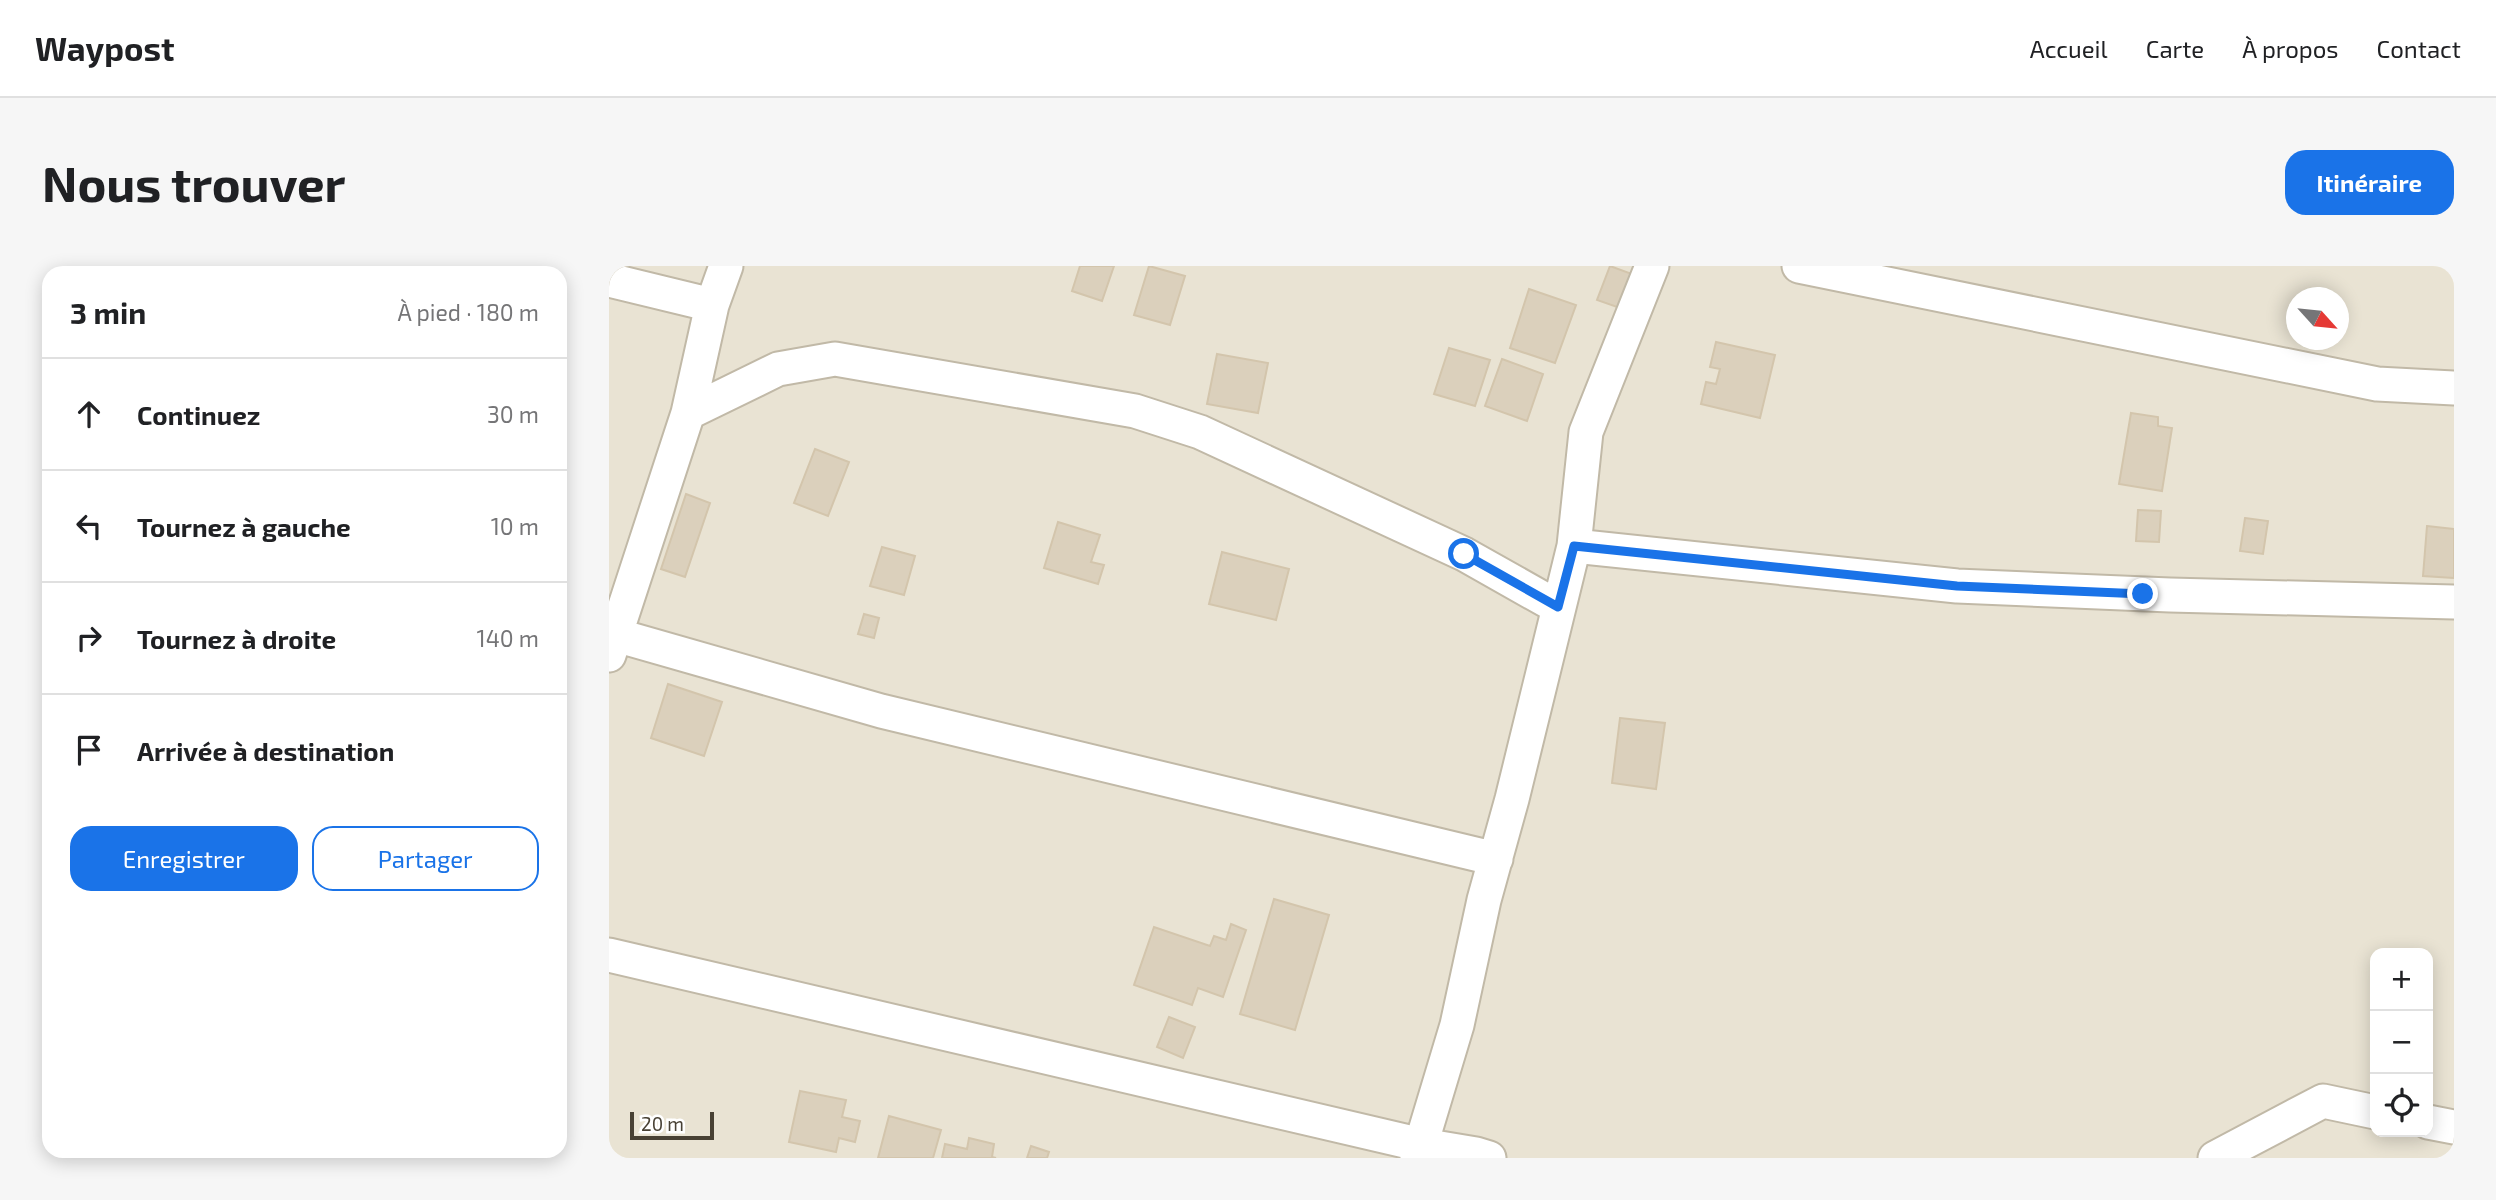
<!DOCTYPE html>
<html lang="fr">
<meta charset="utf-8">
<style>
:root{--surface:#fff;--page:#f6f6f6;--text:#202124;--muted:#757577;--line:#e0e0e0;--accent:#1a73e8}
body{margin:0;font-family:"Exo 2",sans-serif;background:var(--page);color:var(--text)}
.controls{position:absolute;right:21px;bottom:21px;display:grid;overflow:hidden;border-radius:14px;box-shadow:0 4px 18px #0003}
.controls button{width:63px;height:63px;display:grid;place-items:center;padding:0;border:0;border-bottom:2px solid var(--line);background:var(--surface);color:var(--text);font:35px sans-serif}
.compass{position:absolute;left:1677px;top:21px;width:63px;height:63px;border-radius:50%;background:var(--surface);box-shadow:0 4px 18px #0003;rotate:117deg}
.scale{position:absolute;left:21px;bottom:18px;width:84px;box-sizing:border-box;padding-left:7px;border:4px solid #484134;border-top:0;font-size:19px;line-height:24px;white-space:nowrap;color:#484134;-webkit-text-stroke:5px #fff;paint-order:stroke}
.stop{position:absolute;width:21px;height:21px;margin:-16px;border:5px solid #1a73e8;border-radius:50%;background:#fff}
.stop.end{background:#1a73e8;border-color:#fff;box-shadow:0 2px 7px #0008}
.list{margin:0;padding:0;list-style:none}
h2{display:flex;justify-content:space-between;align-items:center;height:91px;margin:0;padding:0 28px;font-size:30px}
h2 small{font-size:23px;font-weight:400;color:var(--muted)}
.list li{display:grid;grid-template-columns:46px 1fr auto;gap:21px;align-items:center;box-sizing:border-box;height:112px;padding:0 28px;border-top:2px solid var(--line)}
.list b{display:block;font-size:26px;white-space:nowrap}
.list em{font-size:23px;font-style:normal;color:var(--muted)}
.actions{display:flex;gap:14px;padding:21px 28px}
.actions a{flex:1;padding:16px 0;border:2px solid var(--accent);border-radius:21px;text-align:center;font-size:24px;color:var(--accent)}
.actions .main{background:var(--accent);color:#fff}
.icon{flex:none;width:38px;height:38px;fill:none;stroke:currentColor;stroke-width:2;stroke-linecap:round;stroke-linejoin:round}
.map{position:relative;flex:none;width:1845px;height:892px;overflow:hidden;border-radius:21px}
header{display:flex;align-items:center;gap:42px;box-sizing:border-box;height:98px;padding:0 35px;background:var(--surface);border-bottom:2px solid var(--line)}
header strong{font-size:33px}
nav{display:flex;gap:38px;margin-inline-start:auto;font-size:24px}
.intro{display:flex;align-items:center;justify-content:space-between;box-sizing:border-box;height:168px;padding:0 42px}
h1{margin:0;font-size:49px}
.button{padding:18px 32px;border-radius:21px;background:var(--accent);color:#fff;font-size:24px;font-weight:700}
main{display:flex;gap:42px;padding:0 42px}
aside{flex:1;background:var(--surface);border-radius:21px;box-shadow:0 4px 18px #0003}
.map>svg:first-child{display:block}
.residential{fill:#e9e3d3;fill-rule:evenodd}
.building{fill:#dbd0bc;stroke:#d3c5ac;stroke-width:2}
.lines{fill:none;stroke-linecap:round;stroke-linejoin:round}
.minor-casing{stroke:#c1b9a7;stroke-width:37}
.minor{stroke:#fff;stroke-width:33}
.route{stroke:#1a73e8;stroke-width:9}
</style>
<header>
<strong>Waypost</strong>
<nav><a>Accueil</a><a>Carte</a><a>À propos</a><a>Contact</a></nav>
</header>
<div class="intro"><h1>Nous trouver</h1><a class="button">Itinéraire</a></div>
<main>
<aside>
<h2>3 min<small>À pied · 180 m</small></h2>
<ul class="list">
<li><svg class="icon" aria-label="ahead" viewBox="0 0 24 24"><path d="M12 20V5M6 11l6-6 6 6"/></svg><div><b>Continuez</b></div><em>30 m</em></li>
<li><svg class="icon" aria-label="left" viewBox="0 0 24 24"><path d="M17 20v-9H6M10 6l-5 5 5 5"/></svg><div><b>Tournez à gauche</b></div><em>10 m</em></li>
<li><svg class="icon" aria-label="right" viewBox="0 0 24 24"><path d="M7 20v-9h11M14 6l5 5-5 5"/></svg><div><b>Tournez à droite</b></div><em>140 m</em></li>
<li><svg class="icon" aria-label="arrive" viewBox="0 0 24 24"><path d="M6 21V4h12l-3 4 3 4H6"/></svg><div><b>Arrivée à destination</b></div></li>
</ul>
<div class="actions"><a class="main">Enregistrer</a><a>Partager</a></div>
</aside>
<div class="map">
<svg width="1845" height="892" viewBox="0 0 1845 892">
<rect width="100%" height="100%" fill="#f5f1e5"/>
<!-- residential -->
<path class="residential" d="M0,0H1845V892H0ZM1688,32H1730V74H1688ZM1766,687H1819V866H1766Z"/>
<!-- building -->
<path class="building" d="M471,0H505L493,35L463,25Z
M540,0L576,10L561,59L525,49Z
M1001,0L1023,8L1011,42L988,34Z
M920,23L967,39L946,97L901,82Z
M1107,76L1166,89L1151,152L1092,138L1097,116L1107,118L1111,103L1101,101Z
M840,82L881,94L866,140L825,128Z
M608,88L659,97L649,147L598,138Z
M893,93L934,108L918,155L876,140Z
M1522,147L1549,151V160L1563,162L1553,225L1510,218Z
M206,183L240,196L219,250L185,237Z
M77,228L101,237L76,311L52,303Z
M1529,244L1552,245L1550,276L1527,275Z
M1636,252L1659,255L1654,288L1631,285Z
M449,256L491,269L482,296L495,299L489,318L435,302Z
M1818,260L1845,263V312L1814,310Z
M273,281L306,290L295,329L261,320Z
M613,286L680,303L667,354L600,338Z
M255,348L270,352L265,372L249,368Z
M59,418L113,436L95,490L42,472Z
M1011,452L1056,457L1047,523L1003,517Z
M665,633L720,649L686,764L631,748Z
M622,658L637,664L614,731L589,722L583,739L525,719L545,661L601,680L605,670L617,674Z
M560,751L586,761L574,792L548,781Z
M191,825L237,834L233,851L251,855L246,876L230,872L227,886L180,876Z
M280,850L332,864L324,892H269Z
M360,872L385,878L383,891L387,892H333L336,878L358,883Z
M422,880L440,886L438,892H418Z"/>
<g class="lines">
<!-- minor casing -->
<g class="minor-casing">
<path id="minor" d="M1190,0L1768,118L1845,122
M0,14L103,39
M79,147L169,103L226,93L526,145L591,166L855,288L949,341
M965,280L1348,320L1561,329L1845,336
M0,367L272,445L887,593
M0,389L79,147L103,39L117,0
M0,689L813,879L867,888L880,892
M1819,856L1845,861
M808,892L848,759L875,634L903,533L965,280L977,166L1043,0
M1606,892L1714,835L1766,846"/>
</g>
<!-- minor -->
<use href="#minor" class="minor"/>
</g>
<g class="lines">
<!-- route -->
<path class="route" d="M855,288L949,341L965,280L1348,320L1534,328"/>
</g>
</svg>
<div class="controls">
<button>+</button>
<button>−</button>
<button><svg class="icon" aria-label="locate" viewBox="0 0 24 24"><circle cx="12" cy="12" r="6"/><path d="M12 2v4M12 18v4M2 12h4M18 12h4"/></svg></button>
</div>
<svg class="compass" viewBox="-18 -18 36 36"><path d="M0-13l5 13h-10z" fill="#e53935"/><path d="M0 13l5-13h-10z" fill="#757577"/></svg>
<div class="scale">20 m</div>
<div class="stop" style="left:855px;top:288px"></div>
<div class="stop end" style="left:1534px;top:328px"></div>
</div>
</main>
